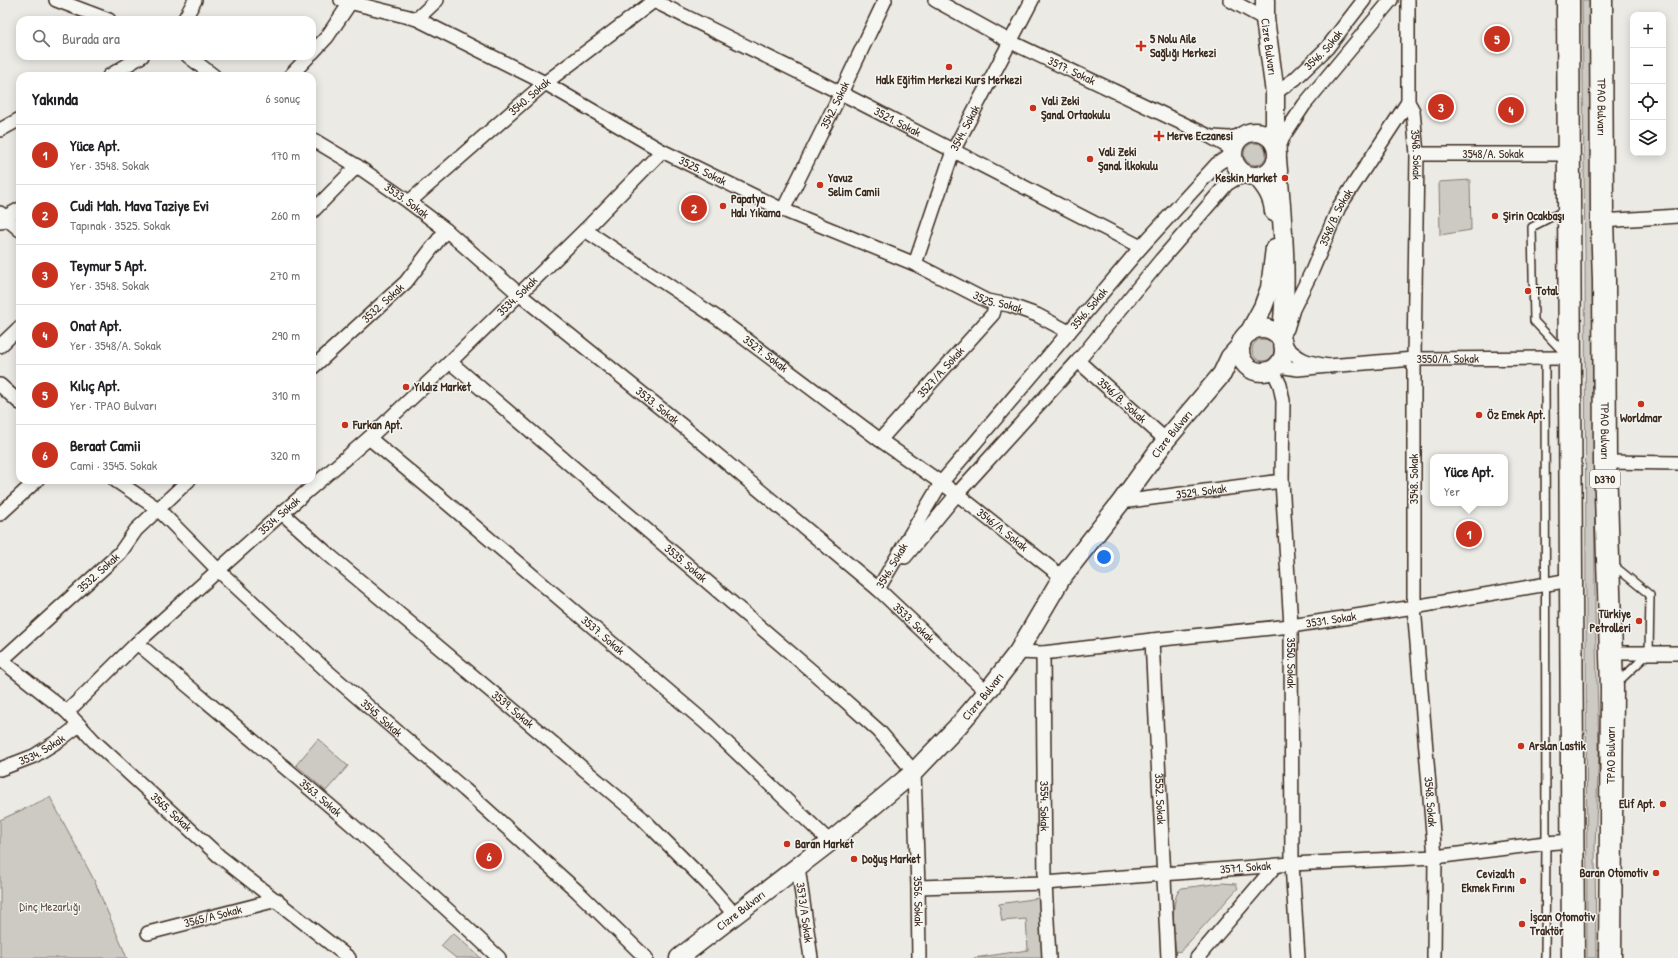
<!DOCTYPE html>
<html lang="tr">
<meta charset="utf-8">
<style>
:root{--surface:#fff;--page:#f2f2f2;--text:#202124;--muted:#757577;--line:#e0e0e0;--accent:#c8321e}
body{margin:0;font-family:"Patrick Hand",sans-serif;background:var(--page);color:var(--text)}
.controls{position:absolute;right:12px;top:12px;display:grid;overflow:hidden;border-radius:8px;box-shadow:0 2px 10px #0003}
.controls button{width:36px;height:36px;display:grid;place-items:center;padding:0;border:0;border-bottom:1px solid var(--line);background:var(--surface);color:var(--text);font:20px sans-serif}
.you{position:absolute;left:1104px;top:557px;width:14px;height:14px;margin:-10px;border:3px solid #fff;border-radius:50%;background:#1a73e8;box-shadow:0 0 0 6px #1a73e833}
.badge{display:grid;place-items:center;width:26px;height:26px;border-radius:50%;background:var(--accent);color:#fff;font-size:13px;font-weight:700}
.pin{position:absolute;translate:-50% -50%;border:2px solid #fff;box-shadow:0 1px 4px #0006}
.popup{position:absolute;left:1430px;top:454px;width:78px;height:52px;box-sizing:border-box;display:grid;place-content:center;border-radius:8px;background:var(--surface);filter:drop-shadow(0 1px 3px #0005);font-size:13px;white-space:nowrap;color:var(--muted)}
.popup b{font-size:15px;color:var(--text)}
.popup::after{content:'';position:absolute;left:50%;top:100%;margin-left:-8px;border:8px solid transparent;border-top-color:var(--surface)}
.list{margin:0;padding:0;list-style:none}
h2{display:flex;justify-content:space-between;align-items:center;height:52px;margin:0;padding:0 16px;font-size:17px}
h2 small{font-size:13px;font-weight:400;color:var(--muted)}
.list li{display:grid;grid-template-columns:26px 1fr auto;gap:12px;align-items:center;box-sizing:border-box;height:60px;padding:0 16px;border-top:1px solid var(--line)}
.list b{display:block;font-size:15px;white-space:nowrap}
.list p{margin:0;font-size:13px;white-space:nowrap;color:var(--muted)}
.list em{font-size:13px;font-style:normal;color:var(--muted)}
.icon{flex:none;width:22px;height:22px;fill:none;stroke:currentColor;stroke-width:2;stroke-linecap:round;stroke-linejoin:round}
.map{position:relative;flex:none;width:1678px;height:958px;overflow:hidden}
.search{position:absolute;background:var(--surface);box-shadow:0 2px 10px #0003;left:16px;top:16px;width:300px;height:44px;display:flex;align-items:center;gap:10px;box-sizing:border-box;padding:0 14px;border-radius:12px;color:var(--muted);font-size:15px}
.panel{position:absolute;background:var(--surface);box-shadow:0 2px 10px #0003;left:16px;top:72px;width:300px;height:412px;border-radius:12px}
.map>svg:first-child{display:block}
.green{fill:#cdcac4;stroke:#847a71}
.lines{fill:none;stroke-linecap:round;stroke-linejoin:round}
.lane-casing{stroke:#3b2a1e;stroke-width:10}
.street-casing{stroke:#3b2a1e;stroke-width:16}
.secondary-casing{stroke:#3b2a1e;stroke-width:21}
.highway-casing{stroke:#3b2a1e;stroke-width:25}
.lane{stroke:#f6f6f2;stroke-width:7}
.street{stroke:#f6f6f2;stroke-width:13}
.secondary{stroke:#f6f6f2;stroke-width:18}
.highway{stroke:#f6f6f2;stroke-width:22}
.poi-dot{fill:#c8321e;stroke:#f6f6f2;stroke-width:1.5}
.labels{text-anchor:middle;stroke-width:3;stroke-linejoin:round;paint-order:stroke}
.shield{fill:#f6f6f2;stroke:#73675e;stroke-width:1}
.shield-label{font-size:11px;font-weight:bold;fill:#3b2a1e}
.poi-label{font-size:12px;font-weight:bold;fill:#3b2a1e;stroke:#f6f6f2;text-anchor:start}
.street-label{font-size:12px;fill:#3b2a1e;stroke:#f6f6f2}
.park-label{font-size:12px;fill:#605248;stroke:#f6f6f2}
</style>
<div class="map">
<svg width="1678" height="958" viewBox="0 0 1678 958">
<rect width="100%" height="100%" fill="#ebeae5"/>
<filter id="ink" filterUnits="userSpaceOnUse"><feTurbulence type="fractalNoise" baseFrequency=".025" numOctaves="2"/><feDisplacementMap in="SourceGraphic" scale="8" xChannelSelector="R" yChannelSelector="G"/><feConvolveMatrix kernelMatrix="1 2 1 2 8 2 1 2 1" color-interpolation-filters="sRGB"/></filter>
<g filter="url(#ink)">
<!-- green -->
<path class="green" d="M1582,0H1593L1595,610L1599,749L1595,847L1596,958H1587L1585,254Z
M1244 154a11 11 0 1 1 22 0a11 11 0 1 1-22 0Z
M1470,180L1471,230L1440,235L1439,182Z
M1252 350a11 11 0 1 1 22 0a11 11 0 1 1-22 0Z
M318,739L348,766L326,791L296,765Z
M50,797L94,880L127,958H0V820Z
M1222,883L1236,884L1238,888L1181,951L1176,952C1174,938 1169,895 1182,888Z
M1039,898L1042,958H974L1028,950L1026,919L1002,921L999,904Z
M453,933L481,958H456L441,946Z"/>
<g class="lines">
<!-- lane casing -->
<g class="lane-casing">
<path id="lane" d="M1565,354L1534,321L1532,227L1567,209
M1612,564L1650,595L1649,653L1616,684
M1545,958L1546,843L1545,358"/>
</g>
<!-- street casing -->
<g class="street-casing">
<g id="street">
<path d="M56,0L109,20"/>
<path id="s1" d="M341,0L417,19L545,83L662,151L783,210L915,264L987,301L1009,305L1037,315L1069,332"/>
<path id="s2" d="M652,0L841,93L1141,247"/>
<path id="s3" d="M935,0L1011,42L1211,137L1234,150"/>
<path d="M1230,0L1265,19"/>
<path id="s4" d="M1408,0V102L1413,111L1417,154L1414,359V607L1435,857L1434,958"/>
<path d="M417,19L437,0"/>
<path d="M184,20L195,0"/>
<path d="M312,53L327,37L352,0"/>
<path d="M188,56L214,76"/>
<path d="M109,76L142,56"/>
<path d="M290,76L309,56"/>
<path id="s5" d="M1275,93L1295,79L1327,48L1364,0"/>
<path d="M0,130L20,119"/>
<path d="M1213,137L1229,138L1244,135"/>
<path id="s6" d="M312,139L357,166L409,202L446,230L519,294L685,428L878,589L987,692"/>
<path d="M1277,152L1284,135L1304,105L1391,0"/>
<path id="s7" d="M1417,154H1568"/>
<path id="s8" d="M409,202L545,83L655,0"/>
<path id="s9" d="M783,210L841,93L885,0"/>
<path d="M312,212L357,166"/>
<path d="M0,213L20,230"/>
<path d="M1602,221L1678,216"/>
<path d="M1,222L5,217L20,209"/>
<path id="s10" d="M585,230L719,319L880,440L957,494L1062,577"/>
<path id="s11" d="M915,264L953,151L1032,0"/>
<path id="s12" d="M1287,329L1293,309L1312,271L1339,207L1408,102"/>
<path d="M0,346L20,327"/>
<path id="s13" d="M1078,361L1166,440"/>
<path id="s14" d="M450,362L814,673L879,731L914,772L918,887L919,958"/>
<path d="M1278,366L1298,369L1328,366C1306,362 1300,361 1284,345"/>
<path id="s15" d="M1328,366L1414,359L1569,358"/>
<path id="s16" d="M312,368L406,282L446,230"/>
<path id="s17" d="M1273,370L1280,385L1283,401L1282,481L1291,626L1292,864L1298,958"/>
<path d="M0,385L20,403"/>
<path id="s18" d="M369,438L440,497L707,724L830,842"/>
<path id="s19" d="M880,440L993,314L996,303"/>
<path d="M1605,462L1678,463"/>
<path id="s20" d="M115,480L158,509L219,571L327,671L465,790L577,891L646,958"/>
<path id="s21" d="M1121,502L1282,481"/>
<path id="s22" d="M282,513L329,555L642,818L708,884L734,914"/>
<path d="M0,514L37,480"/>
<path d="M905,557L957,494L1078,361L1161,260L1227,184L1235,179L1249,175"/>
<path id="s23" d="M878,589L941,483L1141,247L1217,164L1234,153"/>
<path id="s24" d="M1152,640L1168,958"/>
<path id="s25" d="M137,643C259,746 383,847 499,958"/>
<path id="s26" d="M1018,652L1043,653L1152,640L1291,626L1414,607L1570,580"/>
<path id="s27" d="M1043,653L1045,883L1049,958"/>
<path d="M1611,653H1678"/>
<path id="s28" d="M0,659L67,712L94,741L219,856L349,958"/>
<path id="s29" d="M2,660L120,553L136,530L189,480"/>
<path id="s30" d="M67,712L137,643L282,513L369,438L450,362L585,230L662,151"/>
<path id="s31" d="M0,769L34,756L61,739L79,725"/>
<path id="s32" d="M798,867L811,958"/>
<path id="s33" d="M918,887L1045,883L1292,864L1435,857L1546,843L1572,841"/>
<path id="s34" d="M148,933L277,900"/>
<path d="M1197,958L1275,866"/>
</g>
</g>
<!-- secondary casing -->
<g class="secondary-casing">
<g id="secondary">
<path id="s35" d="M1265,0V19L1275,93V145"/>
<circle cx="1255" cy="154" r="22"/>
<path d="M1277,159C1282,218 1289,279 1281,339"/>
<path d="M1256,176C1266,187 1273,197 1274,212"/>
<circle cx="1262" cy="350" r="22"/>
<path d="M1249,333L1263,307L1270,288L1275,248"/>
<path id="s36" d="M679,958L830,842L914,772L958,726L987,692L1018,652L1062,577L1121,502L1166,440L1222,374L1230,357L1241,345"/>
</g>
</g>
<!-- highway casing -->
<g class="highway-casing">
<g id="highway">
<path d="M1568,0L1573,958"/>
<path id="s37" d="M1601,0L1602,221L1604,280L1605,462L1612,688L1610,958"/>
</g>
</g>
<!-- lane -->
<use href="#lane" class="lane"/>
<!-- street -->
<use href="#street" class="street"/>
<!-- secondary -->
<use href="#secondary" class="secondary"/>
<!-- highway -->
<use href="#highway" class="highway"/>
</g>
</g>
<!-- markers -->
<g class="poi-dot">
<path d="M1139 40h4v4h4v4h-4v4h-4v-4h-4v-4h4z"/>
<circle cx="949" cy="67" r="4"/>
<circle cx="1033" cy="108" r="4"/>
<path d="M1157 130h4v4h4v4h-4v4h-4v-4h-4v-4h4z"/>
<circle cx="1090" cy="159" r="4"/>
<circle cx="1285" cy="178" r="4"/>
<circle cx="820" cy="185" r="4"/>
<circle cx="723" cy="206" r="4"/>
<circle cx="1495" cy="216" r="4"/>
<circle cx="1528" cy="291" r="4"/>
<circle cx="406" cy="387" r="4"/>
<circle cx="1641" cy="404" r="4"/>
<circle cx="1479" cy="415" r="4"/>
<circle cx="345" cy="425" r="4"/>
<circle cx="1639" cy="621" r="4"/>
<circle cx="1521" cy="746" r="4"/>
<circle cx="1663" cy="804" r="4"/>
<circle cx="787" cy="844" r="4"/>
<circle cx="854" cy="859" r="4"/>
<circle cx="1656" cy="873" r="4"/>
<circle cx="1523" cy="881" r="4"/>
<circle cx="1522" cy="924" r="4"/>
</g>
<g class="labels">
<!-- shield labels -->
<rect class="shield" x="1590" y="470" width="30" height="18" rx="3"/>
<g class="shield-label">
<text x="1605" y="483">D370</text>
</g>
<!-- poi labels -->
<g class="poi-label">
<text x="1150" y="43">5 Nolu Aile<tspan x="1150" dy="14">Sağlığı Merkezi</tspan></text>
<text x="949" y="84" text-anchor="middle">Halk Eğitim Merkezi Kurs Merkezi</text>
<text x="1041" y="105">Vali Zeki<tspan x="1041" dy="14">Şanal Ortaokulu</tspan></text>
<text x="1167" y="140">Merve Eczanesi</text>
<text x="1098" y="156">Vali Zeki<tspan x="1098" dy="14">Şanal İlkokulu</tspan></text>
<text x="828" y="182">Yavuz<tspan x="828" dy="14">Selim Camii</tspan></text>
<text x="1277" y="182" text-anchor="end">Keskin Market</text>
<text x="731" y="203">Papatya<tspan x="731" dy="14">Halı Yıkama</tspan></text>
<text x="1503" y="220">Şirin Ocakbaşı</text>
<text x="1536" y="295">Total</text>
<text x="414" y="391">Yıldız Market</text>
<text x="1487" y="419">Öz Emek Apt.</text>
<text x="1641" y="422" text-anchor="middle">Worldmar</text>
<text x="353" y="429">Furkan Apt.</text>
<text x="1631" y="618" text-anchor="end">Türkiye<tspan x="1631" dy="14">Petrolleri</tspan></text>
<text x="1529" y="750">Arslan Lastik</text>
<text x="1655" y="808" text-anchor="end">Elif Apt.</text>
<text x="795" y="848">Baran Market</text>
<text x="862" y="863">Doğuş Market</text>
<text x="1648" y="877" text-anchor="end">Baran Otomotiv</text>
<text x="1515" y="878" text-anchor="end">Cevizaltı<tspan x="1515" dy="14">Ekmek Fırını</tspan></text>
<text x="1530" y="921">İşcan Otomotiv<tspan x="1530" dy="14">Traktör</tspan></text>
</g>
<!-- street labels -->
<g class="street-label">
<text dy="4" stroke="none"><textPath href="#s35" startOffset="47">Cizre Bulvarı</textPath></text>
<text dy="4" stroke="none"><textPath href="#s5" startOffset="65">3546. Sokak</textPath></text>
<text dy="4" stroke="none"><textPath href="#s3" startOffset="154">3517. Sokak</textPath></text>
<text dy="4" stroke="none"><textPath href="#s8" startOffset="160">3540. Sokak</textPath></text>
<text dy="4" stroke="none"><textPath href="#s9" startOffset="117">3542. Sokak</textPath></text>
<text dy="4" stroke="none"><textPath href="#s37" startOffset="107">TPAO Bulvarı</textPath></text>
<text dy="4" stroke="none"><textPath href="#s2" startOffset="274">3521. Sokak</textPath></text>
<text dy="4" stroke="none"><textPath href="#s11" startOffset="145">3544. Sokak</textPath></text>
<text dy="4" stroke="none"><textPath href="#s7" startOffset="76">3548/A. Sokak</textPath></text>
<text dy="4" stroke="none"><textPath href="#s4" startOffset="156">3548. Sokak</textPath></text>
<text dy="4" stroke="none"><textPath href="#s1" startOffset="402">3525. Sokak</textPath></text>
<text dy="4" stroke="none"><textPath href="#s6" startOffset="113">3533. Sokak</textPath></text>
<text dy="4" stroke="none"><textPath href="#s12" startOffset="122">3548/B. Sokak</textPath></text>
<text dy="4" stroke="none"><textPath href="#s30" startOffset="613">3534. Sokak</textPath></text>
<text dy="4" stroke="none"><textPath href="#s1" startOffset="726">3525. Sokak</textPath></text>
<text dy="4" stroke="none"><textPath href="#s16" startOffset="96">3532. Sokak</textPath></text>
<text dy="4" stroke="none"><textPath href="#s23" startOffset="352">3546. Sokak</textPath></text>
<text dy="4" stroke="none"><textPath href="#s10" startOffset="219">3527. Sokak</textPath></text>
<text dy="4" stroke="none"><textPath href="#s15" startOffset="120">3550/A. Sokak</textPath></text>
<text dy="4" stroke="none"><textPath href="#s19" startOffset="91">3527/A. Sokak</textPath></text>
<text dy="4" stroke="none"><textPath href="#s13" startOffset="59">3546/B. Sokak</textPath></text>
<text dy="4" stroke="none"><textPath href="#s6" startOffset="437">3533. Sokak</textPath></text>
<text dy="4" stroke="none"><textPath href="#s37" startOffset="431">TPAO Bulvarı</textPath></text>
<text dy="4" stroke="none"><textPath href="#s36" startOffset="726">Cizre Bulvarı</textPath></text>
<text transform="translate(1414 479) rotate(-90)" y="4">3548. Sokak</text>
<text dy="4" stroke="none"><textPath href="#s21" startOffset="81">3529. Sokak</textPath></text>
<text dy="4" stroke="none"><textPath href="#s30" startOffset="289">3534. Sokak</textPath></text>
<text dy="4" stroke="none"><textPath href="#s10" startOffset="514">3546/A. Sokak</textPath></text>
<text dy="4" stroke="none"><textPath href="#s23" startOffset="27">3546. Sokak</textPath></text>
<text dy="4" stroke="none"><textPath href="#s14" startOffset="310">3535. Sokak</textPath></text>
<text dy="4" stroke="none"><textPath href="#s29" startOffset="130">3532. Sokak</textPath></text>
<text dy="4" stroke="none"><textPath href="#s26" startOffset="315">3531. Sokak</textPath></text>
<text dy="4" stroke="none"><textPath href="#s6" startOffset="773">3533. Sokak</textPath></text>
<text dy="4" stroke="none"><textPath href="#s18" startOffset="306">3537. Sokak</textPath></text>
<text dy="4" stroke="none"><textPath href="#s17" startOffset="295">3550. Sokak</textPath></text>
<text dy="4" stroke="none"><textPath href="#s36" startOffset="402">Cizre Bulvarı</textPath></text>
<text dy="4" stroke="none"><textPath href="#s22" startOffset="303">3539. Sokak</textPath></text>
<text dy="4" stroke="none"><textPath href="#s20" startOffset="358">3545. Sokak</textPath></text>
<text dy="4" stroke="none"><textPath href="#s31" startOffset="46">3534. Sokak</textPath></text>
<text transform="translate(1611 755) rotate(-90)" y="4">TPAO Bulvarı</text>
<text dy="4" stroke="none"><textPath href="#s25" startOffset="240">3563. Sokak</textPath></text>
<text dy="4" stroke="none"><textPath href="#s24" startOffset="159">3552. Sokak</textPath></text>
<text dy="4" stroke="none"><textPath href="#s4" startOffset="804">3548. Sokak</textPath></text>
<text dy="4" stroke="none"><textPath href="#s27" startOffset="153">3554. Sokak</textPath></text>
<text dy="4" stroke="none"><textPath href="#s28" startOffset="230">3565. Sokak</textPath></text>
<text dy="4" stroke="none"><textPath href="#s33" startOffset="328">3571. Sokak</textPath></text>
<text dy="4" stroke="none"><textPath href="#s14" startOffset="749">3556. Sokak</textPath></text>
<text dy="4" stroke="none"><textPath href="#s36" startOffset="78">Cizre Bulvarı</textPath></text>
<text dy="4" stroke="none"><textPath href="#s32" startOffset="46">3573/A Sokak</textPath></text>
<text dy="4" stroke="none"><textPath href="#s34" startOffset="67">3565/A Sokak</textPath></text>
</g>
<!-- park labels -->
<g class="park-label">
<text x="50" y="911">Dinç Mezarlığı</text>
</g>
</g>
</svg>
<div class="controls">
<button>+</button>
<button>−</button>
<button><svg class="icon" aria-label="locate" viewBox="0 0 24 24"><circle cx="12" cy="12" r="6"/><path d="M12 2v4M12 18v4M2 12h4M18 12h4"/></svg></button>
<button><svg class="icon" aria-label="layers" viewBox="0 0 24 24"><path d="M12 4l9 5-9 5-9-5zM3 14l9 5 9-5"/></svg></button>
</div>
<div class="you"></div>
<div class="pin badge" style="left:1469px;top:534px">1</div>
<div class="popup"><b>Yüce Apt.</b>Yer</div>
<div class="pin badge" style="left:694px;top:208px">2</div>
<div class="pin badge" style="left:1441px;top:107px">3</div>
<div class="pin badge" style="left:1511px;top:110px">4</div>
<div class="pin badge" style="left:1497px;top:39px">5</div>
<div class="pin badge" style="left:489px;top:856px">6</div>
<div class="search"><svg class="icon" aria-label="search" viewBox="0 0 24 24"><circle cx="10" cy="10" r="6"/><path d="M15 15l6 6"/></svg>Burada ara</div>
<section class="panel">
<h2>Yakında<small>6 sonuç</small></h2>
<ul class="list">
<li><span class="badge">1</span><div><b>Yüce Apt.</b><p>Yer · 3548. Sokak</p></div><em>170 m</em></li>
<li><span class="badge">2</span><div><b>Cudi Mah. Mava Taziye Evi</b><p>Tapınak · 3525. Sokak</p></div><em>260 m</em></li>
<li><span class="badge">3</span><div><b>Teymur 5 Apt.</b><p>Yer · 3548. Sokak</p></div><em>270 m</em></li>
<li><span class="badge">4</span><div><b>Onat Apt.</b><p>Yer · 3548/A. Sokak</p></div><em>290 m</em></li>
<li><span class="badge">5</span><div><b>Kılıç Apt.</b><p>Yer · TPAO Bulvarı</p></div><em>310 m</em></li>
<li><span class="badge">6</span><div><b>Beraat Camii</b><p>Cami · 3545. Sokak</p></div><em>320 m</em></li>
</ul>
</section>
</div>
